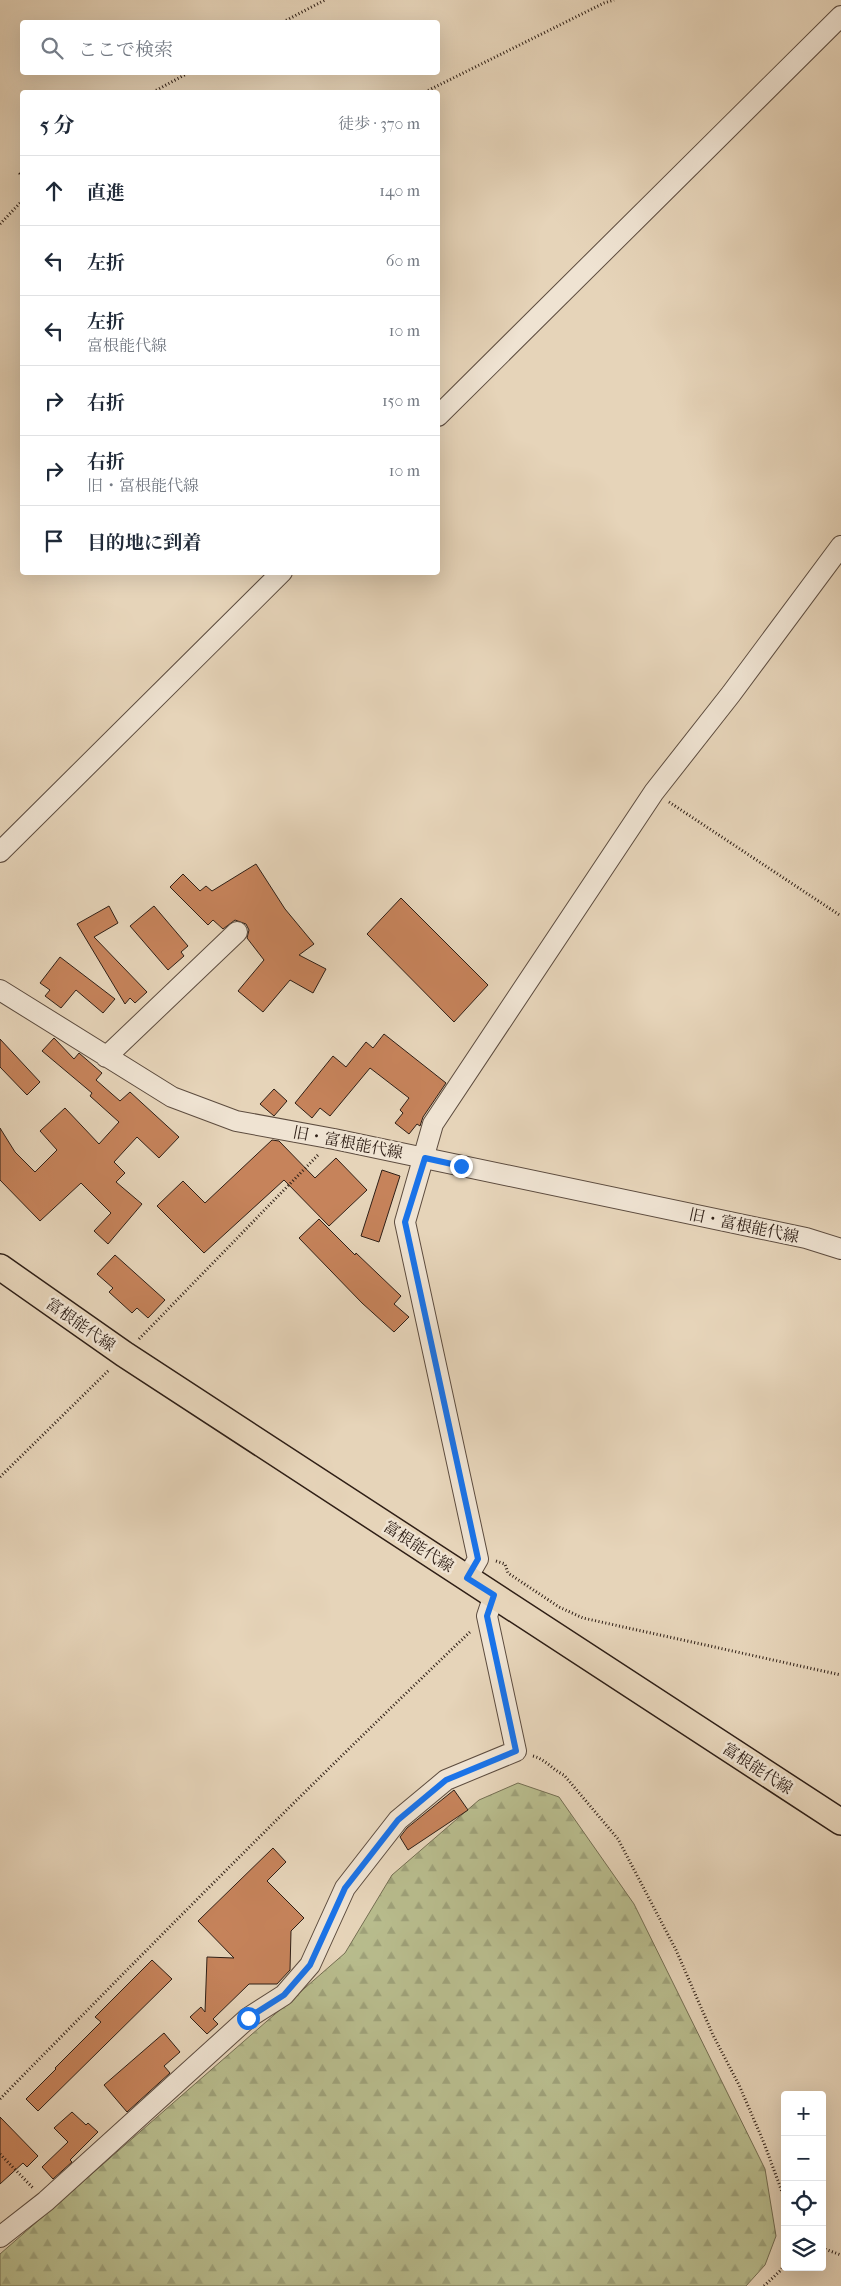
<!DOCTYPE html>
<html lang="ja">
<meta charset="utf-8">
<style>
:root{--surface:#fff;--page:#f2f2f3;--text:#1f2937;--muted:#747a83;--line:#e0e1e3}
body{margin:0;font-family:"IM FELL French Canon","Noto Serif JP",serif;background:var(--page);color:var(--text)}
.controls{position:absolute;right:15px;bottom:15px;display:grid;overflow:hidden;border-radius:5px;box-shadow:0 5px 20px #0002}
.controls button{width:45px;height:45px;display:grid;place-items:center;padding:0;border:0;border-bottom:1px solid var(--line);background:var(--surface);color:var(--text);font:25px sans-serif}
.stop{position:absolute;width:15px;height:15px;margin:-11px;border:4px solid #1a73e8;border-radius:50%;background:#fff}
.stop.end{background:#1a73e8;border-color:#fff;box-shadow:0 1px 5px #0008}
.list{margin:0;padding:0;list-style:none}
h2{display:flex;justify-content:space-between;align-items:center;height:65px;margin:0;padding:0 20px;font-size:21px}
h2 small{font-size:16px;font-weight:400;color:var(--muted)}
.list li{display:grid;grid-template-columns:32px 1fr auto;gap:15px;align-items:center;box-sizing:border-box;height:70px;padding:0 20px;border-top:1px solid var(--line)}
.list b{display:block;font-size:19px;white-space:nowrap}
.list p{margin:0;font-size:16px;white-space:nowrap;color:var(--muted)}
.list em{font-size:16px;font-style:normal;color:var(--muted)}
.icon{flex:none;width:28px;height:28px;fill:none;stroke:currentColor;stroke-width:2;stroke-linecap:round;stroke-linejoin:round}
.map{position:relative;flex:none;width:841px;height:2286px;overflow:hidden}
.search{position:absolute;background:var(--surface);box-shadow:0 5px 20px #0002;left:20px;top:20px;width:420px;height:55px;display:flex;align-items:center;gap:12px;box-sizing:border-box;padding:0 18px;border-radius:5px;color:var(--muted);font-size:19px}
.panel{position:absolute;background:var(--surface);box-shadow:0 5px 20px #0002;left:20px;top:90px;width:420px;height:485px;border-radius:5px}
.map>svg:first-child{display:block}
.forest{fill:url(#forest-firs);stroke:#746e52}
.building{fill:#c6835b;stroke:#2f1f16}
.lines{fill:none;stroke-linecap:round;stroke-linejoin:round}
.minor-casing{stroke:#5d4c3f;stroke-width:22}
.major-casing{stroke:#2f1f16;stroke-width:28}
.path{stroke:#2f1f16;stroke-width:3;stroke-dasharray:1 2.5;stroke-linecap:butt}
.minor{stroke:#efe3d2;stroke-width:20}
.major{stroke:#e6d4b9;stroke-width:25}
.route{stroke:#1a73e8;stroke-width:6}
.labels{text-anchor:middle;stroke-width:5;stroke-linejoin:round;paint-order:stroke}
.street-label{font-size:16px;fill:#2f1f16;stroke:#efe3d2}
</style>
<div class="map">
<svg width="841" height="2286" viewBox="0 0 841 2286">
<defs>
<pattern id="forest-firs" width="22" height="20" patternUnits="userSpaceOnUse" patternTransform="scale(1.25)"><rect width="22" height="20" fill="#b8bc8d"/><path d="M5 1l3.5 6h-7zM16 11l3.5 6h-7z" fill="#9ea179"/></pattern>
</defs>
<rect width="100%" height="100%" fill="#e6d4b9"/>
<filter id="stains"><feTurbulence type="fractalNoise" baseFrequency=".004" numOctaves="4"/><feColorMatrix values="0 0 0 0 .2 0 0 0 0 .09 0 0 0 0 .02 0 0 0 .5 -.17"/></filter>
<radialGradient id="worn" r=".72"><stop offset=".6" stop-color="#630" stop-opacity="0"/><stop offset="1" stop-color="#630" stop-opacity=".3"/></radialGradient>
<!-- forest -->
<path class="forest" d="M518,1783L559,1797L634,1904L765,2169L776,2236L765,2265L746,2286H0V2254L345,1953L392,1875L479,1800Z"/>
<!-- building -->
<path class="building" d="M256,864L285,909L314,944L299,955L326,969L313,993L290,980L263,1012L238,991L264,960L247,938L249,930L246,924L235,920L223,929L213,920L208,925L170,887L183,874L200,891L206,886L212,891Z
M401,898L488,985L454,1022L367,934Z
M109,906L118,923L94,937L147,992L135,1003L130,998L125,1004L77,924Z
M154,906L188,946L181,952L184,956L168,970L130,926Z
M60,957L115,999L103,1013L76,990L61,1008L45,996L50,990L40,983Z
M384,1034L446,1083L423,1117L420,1126L417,1124L409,1134L395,1123L403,1113L400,1110L409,1098L370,1068L330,1116L320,1108L312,1118L295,1103L333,1056L346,1067L366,1042L373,1048Z
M54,1038L74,1059L79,1053L102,1073L96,1080L120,1101L130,1092L179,1137L159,1158L137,1137L114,1162L125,1173L116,1182L142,1204L108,1244L94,1231L111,1213L81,1183L40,1221L0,1180V1128L15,1152L35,1172L57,1150L40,1131L65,1108L99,1144L119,1122L90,1096L92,1093L42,1051Z
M0,1039L40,1082L27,1095L0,1067Z
M274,1089L287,1101L274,1116L260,1104Z
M272,1140L279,1141L315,1178L336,1158L367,1190L329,1226L284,1180L204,1253L157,1206L183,1181L205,1203Z
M382,1170L400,1176L379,1242L361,1236Z
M319,1219L355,1255L356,1253L401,1296L394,1304L409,1317L394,1332L362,1303L299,1238Z
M115,1255L165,1300L148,1318L137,1308L132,1313L109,1292L113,1288L97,1274Z
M454,1790L468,1810L408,1850L400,1837L407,1828Z
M273,1848L286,1862L267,1881L304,1918L291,1931L290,1970L277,1984H249L213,2019L218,2024L207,2034L190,2017L201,2007L205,2012L207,1957L234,1958L198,1921Z
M152,1960L172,1979L38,2111L26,2099L56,2069L55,2068L101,2022L95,2017Z
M164,2033L180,2052L164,2066L170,2073L127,2112L104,2085Z
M72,2112L86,2125L88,2123L98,2132L70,2160L72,2162L53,2179L42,2167L68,2142L54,2128Z
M0,2117L38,2156L27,2167L23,2163L0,2184Z"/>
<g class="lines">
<!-- minor casing -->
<g class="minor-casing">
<path id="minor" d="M438,416L841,16
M0,852L282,572
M0,990L172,1097L236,1121L334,1139L806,1238L841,1249
M106,1057L237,932
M467,1578L478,1559L405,1222L433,1124L654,792L731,694L841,546
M0,2237L46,2201L248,2018L284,1995L310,1965L345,1888L398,1820L446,1780L516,1751L487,1616L494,1595"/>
</g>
<!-- major casing -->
<g class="major-casing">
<path id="major" d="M0,1267L124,1354L841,1822"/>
</g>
<!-- path -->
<path class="path" d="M283,22L325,0
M153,92L190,72
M425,92L604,3L614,0
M22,170L20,174L22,177
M0,224L22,201
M669,802L841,916
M139,1339L318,1155
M0,1477L109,1370
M496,1561L505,1564L508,1573L559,1607L583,1618L841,1675
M533,1756C545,1759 553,1770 564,1775L618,1839L676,1950L713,2035L739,2085L764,2143L785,2200
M0,2099C155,1941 311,1783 471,1631
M0,2154L33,2188
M822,2248L841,2255
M764,2286L781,2270L785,2263"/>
<!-- minor -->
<use href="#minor" class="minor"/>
<!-- major -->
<use href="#major" class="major"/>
</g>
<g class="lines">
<!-- route -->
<path class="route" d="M248,2018L284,1995L310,1965L345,1888L398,1820L446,1780L516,1751L487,1616L494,1595L467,1578L478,1559L405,1222L425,1158L461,1166"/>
</g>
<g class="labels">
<!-- street labels -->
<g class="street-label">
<text transform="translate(348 1142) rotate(11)" y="6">旧・富根能代線</text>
<text transform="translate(744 1225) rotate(12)" y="6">旧・富根能代線</text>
<text transform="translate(81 1324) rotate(35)" y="6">富根能代線</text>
<text transform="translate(419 1546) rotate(33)" y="6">富根能代線</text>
<text transform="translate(758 1768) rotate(33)" y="6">富根能代線</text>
</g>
</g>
<rect width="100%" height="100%" filter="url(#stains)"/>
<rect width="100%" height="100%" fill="url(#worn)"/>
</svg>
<div class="controls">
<button>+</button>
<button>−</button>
<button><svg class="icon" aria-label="locate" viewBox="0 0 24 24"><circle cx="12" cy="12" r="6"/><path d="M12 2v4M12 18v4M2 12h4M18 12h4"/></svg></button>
<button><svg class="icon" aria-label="layers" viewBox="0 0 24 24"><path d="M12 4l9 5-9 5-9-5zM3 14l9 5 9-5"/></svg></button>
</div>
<div class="stop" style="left:248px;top:2018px"></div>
<div class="stop end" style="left:461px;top:1166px"></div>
<div class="search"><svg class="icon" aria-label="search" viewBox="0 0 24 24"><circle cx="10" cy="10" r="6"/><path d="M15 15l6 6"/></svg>ここで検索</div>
<section class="panel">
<h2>5 分<small>徒歩 · 370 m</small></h2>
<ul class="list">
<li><svg class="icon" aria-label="ahead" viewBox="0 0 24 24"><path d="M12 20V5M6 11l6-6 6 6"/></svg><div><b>直進</b></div><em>140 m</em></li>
<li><svg class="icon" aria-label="left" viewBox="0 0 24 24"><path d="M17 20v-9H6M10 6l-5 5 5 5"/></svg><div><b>左折</b></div><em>60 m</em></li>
<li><svg class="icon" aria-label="left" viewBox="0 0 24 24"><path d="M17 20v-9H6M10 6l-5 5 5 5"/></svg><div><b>左折</b><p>富根能代線</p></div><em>10 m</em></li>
<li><svg class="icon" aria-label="right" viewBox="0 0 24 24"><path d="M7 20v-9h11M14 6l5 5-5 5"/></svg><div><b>右折</b></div><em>150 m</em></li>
<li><svg class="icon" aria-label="right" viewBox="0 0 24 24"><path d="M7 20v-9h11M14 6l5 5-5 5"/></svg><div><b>右折</b><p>旧・富根能代線</p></div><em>10 m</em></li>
<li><svg class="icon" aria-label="arrive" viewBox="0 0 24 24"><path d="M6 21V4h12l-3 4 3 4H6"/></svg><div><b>目的地に到着</b></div></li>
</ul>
</section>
</div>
